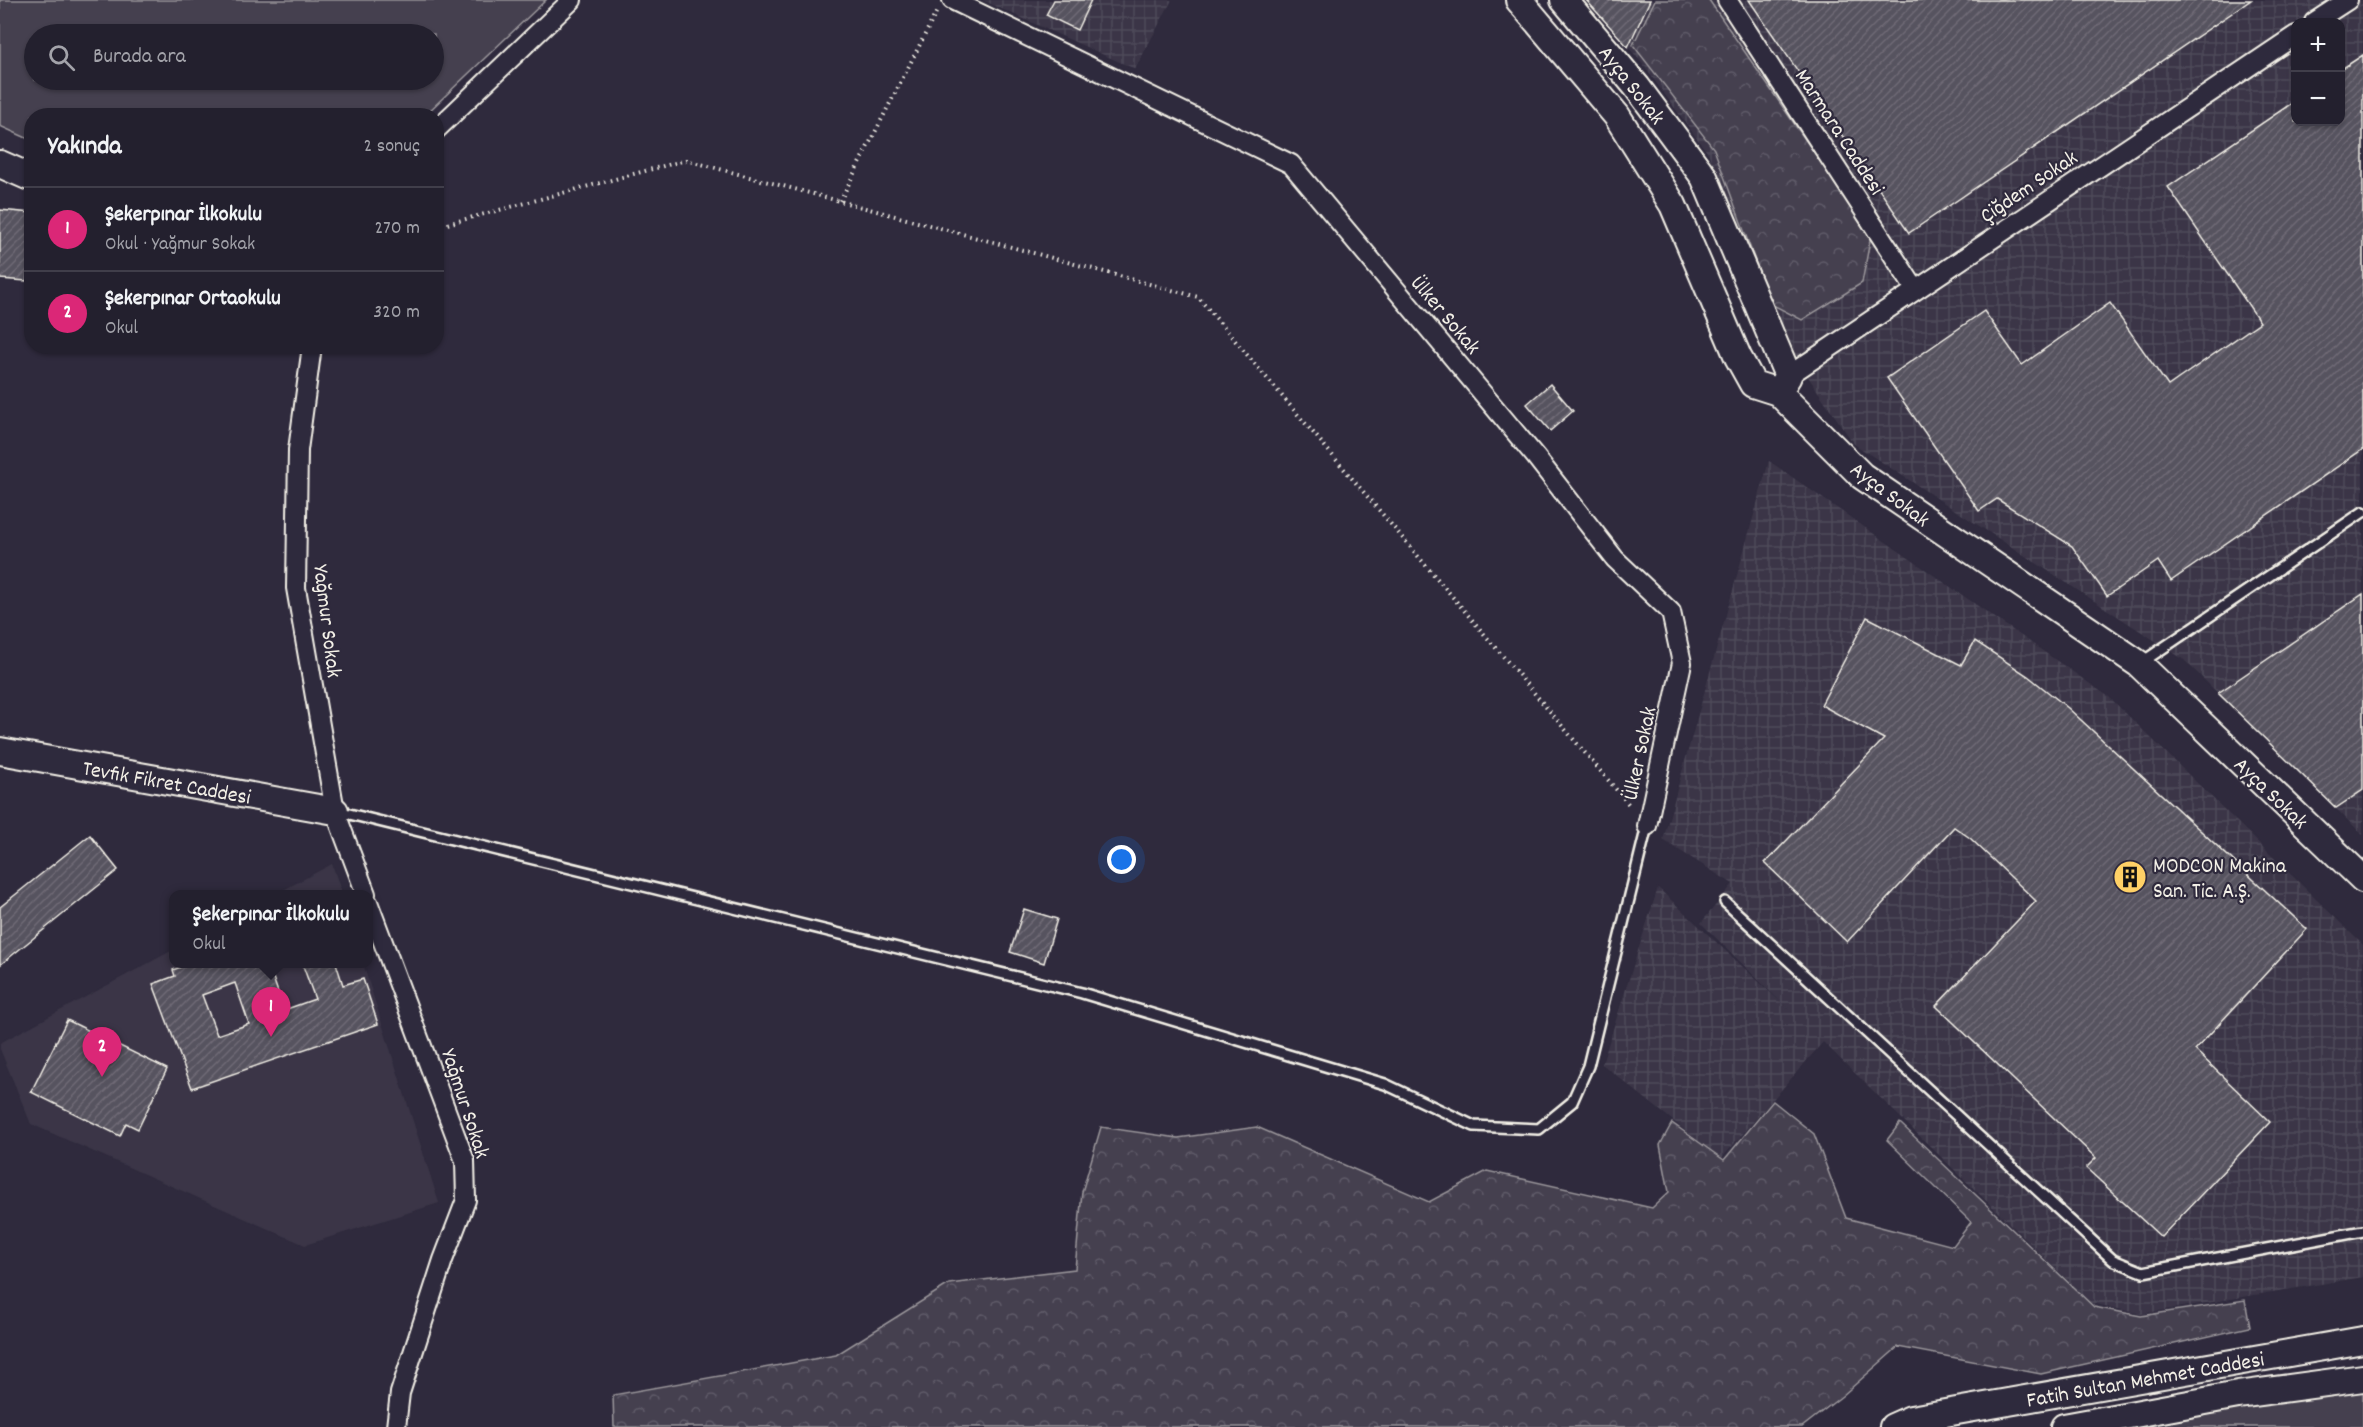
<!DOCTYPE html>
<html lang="tr">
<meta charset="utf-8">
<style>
:root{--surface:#23202e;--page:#2f2d3a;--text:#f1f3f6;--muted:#a3a3aa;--line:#403e4a;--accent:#db2777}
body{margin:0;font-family:Dekko,sans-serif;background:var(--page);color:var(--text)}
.controls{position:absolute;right:18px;top:18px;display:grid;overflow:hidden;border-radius:12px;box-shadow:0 2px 4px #0004}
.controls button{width:54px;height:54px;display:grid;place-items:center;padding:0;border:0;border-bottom:2px solid var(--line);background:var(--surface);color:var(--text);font:30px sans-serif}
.you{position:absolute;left:1122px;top:860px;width:21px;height:21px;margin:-15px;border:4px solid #fff;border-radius:50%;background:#1a73e8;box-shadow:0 0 0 9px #1a73e833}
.badge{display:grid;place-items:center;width:39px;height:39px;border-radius:50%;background:var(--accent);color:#fff;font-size:20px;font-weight:700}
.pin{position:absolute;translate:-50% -50px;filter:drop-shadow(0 2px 3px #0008)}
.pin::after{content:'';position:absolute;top:32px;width:21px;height:18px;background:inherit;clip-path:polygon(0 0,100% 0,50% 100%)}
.popup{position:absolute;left:169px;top:890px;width:204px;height:78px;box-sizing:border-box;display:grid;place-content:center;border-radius:12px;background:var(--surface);filter:drop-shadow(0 2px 4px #0005);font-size:20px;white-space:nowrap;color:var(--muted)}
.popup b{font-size:22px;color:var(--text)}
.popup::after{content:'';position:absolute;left:50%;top:100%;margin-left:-12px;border:12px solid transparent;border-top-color:var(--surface)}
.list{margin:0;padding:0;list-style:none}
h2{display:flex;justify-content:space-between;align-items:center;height:78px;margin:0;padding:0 24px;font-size:26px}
h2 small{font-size:20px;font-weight:400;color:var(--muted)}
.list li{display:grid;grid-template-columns:39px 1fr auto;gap:18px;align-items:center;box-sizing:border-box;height:84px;padding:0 24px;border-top:2px solid var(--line)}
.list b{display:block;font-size:22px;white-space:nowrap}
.list p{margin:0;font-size:20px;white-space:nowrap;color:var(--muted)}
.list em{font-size:20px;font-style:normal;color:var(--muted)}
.icon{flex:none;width:33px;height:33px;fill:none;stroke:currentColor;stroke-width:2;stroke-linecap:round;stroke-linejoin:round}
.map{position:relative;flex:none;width:2363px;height:1427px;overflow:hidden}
.search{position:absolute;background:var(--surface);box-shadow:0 2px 4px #0004;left:24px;top:24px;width:420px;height:66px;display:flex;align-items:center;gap:15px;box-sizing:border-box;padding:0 21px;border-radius:33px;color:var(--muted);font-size:22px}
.panel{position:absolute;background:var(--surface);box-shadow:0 2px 4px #0004;left:24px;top:108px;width:420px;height:246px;border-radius:24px}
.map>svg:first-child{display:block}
.built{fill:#3b3647}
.industrial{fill:url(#industrial-grid);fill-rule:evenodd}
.grass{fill:#454050;stroke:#9c989c;stroke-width:1.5;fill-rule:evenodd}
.forest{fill:url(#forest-crowns);stroke:#9c989c;stroke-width:1.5}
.building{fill:url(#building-hatch);stroke:#f4f1e8;stroke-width:1.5;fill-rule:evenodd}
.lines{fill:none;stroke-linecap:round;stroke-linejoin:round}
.lane-casing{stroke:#f4f1e8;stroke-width:14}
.street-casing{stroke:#f4f1e8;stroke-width:22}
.secondary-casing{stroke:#f4f1e8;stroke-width:30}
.path{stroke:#f4f1e8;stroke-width:4;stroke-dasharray:1.5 4.5;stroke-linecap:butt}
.lane{stroke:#2f2a3d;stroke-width:9}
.street{stroke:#2f2a3d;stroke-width:18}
.secondary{stroke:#2f2a3d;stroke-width:26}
.labels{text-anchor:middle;stroke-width:4.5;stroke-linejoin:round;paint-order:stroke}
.street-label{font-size:22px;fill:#f4f1e8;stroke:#2f2a3d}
.poi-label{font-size:22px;fill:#f4f1e8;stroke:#2f2a3d;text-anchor:start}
</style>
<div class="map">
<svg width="2363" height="1427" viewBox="0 0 2363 1427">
<defs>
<pattern id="industrial-grid" width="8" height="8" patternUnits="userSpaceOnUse" patternTransform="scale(1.5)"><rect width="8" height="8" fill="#3b3647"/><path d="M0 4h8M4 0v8" fill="none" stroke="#4e4a59"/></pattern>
<pattern id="forest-crowns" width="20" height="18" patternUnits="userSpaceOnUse" patternTransform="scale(1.5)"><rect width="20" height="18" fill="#454050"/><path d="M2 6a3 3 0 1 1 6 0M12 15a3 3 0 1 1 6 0" fill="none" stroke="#605c69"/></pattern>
<pattern id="building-hatch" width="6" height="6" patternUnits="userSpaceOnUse" patternTransform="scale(1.5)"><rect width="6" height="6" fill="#56525f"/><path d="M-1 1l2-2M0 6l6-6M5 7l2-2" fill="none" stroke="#6f6b76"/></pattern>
</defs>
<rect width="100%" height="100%" fill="#2f2a3d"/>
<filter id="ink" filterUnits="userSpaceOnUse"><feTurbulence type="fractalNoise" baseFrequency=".0167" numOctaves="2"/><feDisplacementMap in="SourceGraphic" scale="12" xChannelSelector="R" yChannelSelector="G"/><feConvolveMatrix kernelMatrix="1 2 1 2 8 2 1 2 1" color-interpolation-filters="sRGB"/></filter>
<g filter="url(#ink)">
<!-- built -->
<path class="built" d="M332,864L342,894H276Z
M173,950L174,964H363L439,1203L305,1245L31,1124L0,1049V1043Z"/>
<!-- industrial -->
<path class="industrial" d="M982,0H1172L1135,69Z
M1586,0H2363V835L2183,659L1854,444L1772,324L1709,155L1638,58ZM2296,22H2340V122H2296Z
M1769,461L2109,697L2363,945V1277L2141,1314L2091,1303L1823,1042L1721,1159L1602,1064L1658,888L1788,1009L1701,923L1733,884L1663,840Z"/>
<!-- grass -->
<path class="grass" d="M0,0H546L425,115L32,116L31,140L0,126ZM34,34H434V80H34Z
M2363,1378V1427H2064Z"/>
<!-- forest -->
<path class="forest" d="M1655,0H1709L1871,235L1862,283L1802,320L1771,304L1714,149L1633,45Z
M1773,1101L1814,1134L1846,1218L1953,1246L1971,1222L1887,1140L1900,1123L2094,1307L2141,1316L2245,1300L2250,1327L2041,1374L1898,1347L1842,1396L1802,1427H614L613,1395L836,1355L949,1284L1075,1269L1082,1192L1101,1127L1178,1138L1257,1127L1429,1202L1487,1171L1652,1208L1669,1192L1660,1145L1672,1123L1724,1160Z"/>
<!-- building -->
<path class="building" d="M1054,0H1091L1077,30L1046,15Z
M1586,0H1650L1628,47Z
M1749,0H2251L1909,233Z
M2363,55V449L2171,581L2158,561L2107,596L2072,546L1997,499L1979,511L1887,378L1984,311L2022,365L2110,303L2168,386L2260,322L2168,187L2295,101V122H2340V70Z
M0,210L32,213L27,281L0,279Z
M1550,384L1573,411L1550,431L1527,404Z
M2363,594V790L2336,808L2218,693Z
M1867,617L1961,665L1975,641L2028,676L2068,708L2307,929L2195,1050L2270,1122L2161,1237L2086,1168L2096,1158L1936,1006L2036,901L1970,838L1954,827L1847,942L1765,863L1884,739L1821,705Z
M90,835L118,870L0,965V907Z
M1024,909L1057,919L1044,963L1010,952Z
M191,963H268L284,1010L315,999L302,963H336L343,985L363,979L378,1024L192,1088L153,984L175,976L173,970ZM235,983L249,1024L217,1035L202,995Z
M67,1020L167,1069L138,1129L126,1123L120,1136L31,1092Z"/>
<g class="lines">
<!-- lane casing -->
<g class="lane-casing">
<path id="lane" d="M2141,663L2363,512
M337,811L1082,993L1385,1084L1474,1126L1539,1129L1572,1102L1588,1066L1647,826
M1725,902L2113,1260L2143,1272L2363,1231"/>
</g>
<!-- street casing -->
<g class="street-casing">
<path id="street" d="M952,0L1291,164L1535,456L1615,559L1671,612L1682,663L1647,826
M1727,0L1915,289
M2314,22L2348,0
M436,130L572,0
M312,346L298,450L296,588L335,811L366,894
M1788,376L2296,35
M368,902L465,1161L466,1200L443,1260L400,1393L396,1427"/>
</g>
<!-- secondary casing -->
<g class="secondary-casing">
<path id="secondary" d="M1519,0L1617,116L1673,205L1738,357L1753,384L1778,392L1862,476L2139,664L2363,879
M1564,0L1637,87L1704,177L1788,376L1778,392
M0,164L32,178
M0,751L335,811
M1893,1427L1911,1419L2363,1340
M2064,1427L2238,1395L2363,1378"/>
</g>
<!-- path -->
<path class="path" d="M840,201L937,11
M436,227L686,160L1198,297L1631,807"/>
<!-- lane -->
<use href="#lane" class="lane"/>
<!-- street -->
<use href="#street" class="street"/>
<!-- secondary -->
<use href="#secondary" class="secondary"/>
</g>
</g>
<!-- icons -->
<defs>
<g id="building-disc" transform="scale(1.725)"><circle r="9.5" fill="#ffd166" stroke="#2f2a3d"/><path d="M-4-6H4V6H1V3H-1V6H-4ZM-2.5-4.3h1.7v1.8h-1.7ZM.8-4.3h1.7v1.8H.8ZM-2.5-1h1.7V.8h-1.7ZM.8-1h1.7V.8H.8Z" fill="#111"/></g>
</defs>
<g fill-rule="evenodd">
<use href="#building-disc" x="2130" y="877"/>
</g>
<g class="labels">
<!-- street labels -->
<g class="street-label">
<text transform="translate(1633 84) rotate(52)" y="8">Ayça Sokak</text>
<text transform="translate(1841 131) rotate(57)" y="8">Marmara Caddesi</text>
<text transform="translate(2028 185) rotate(-34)" y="8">Çiğdem Sokak</text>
<text transform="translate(1447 314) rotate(50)" y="8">Ülker Sokak</text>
<text transform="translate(1891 493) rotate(37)" y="8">Ayça Sokak</text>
<text transform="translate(329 621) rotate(83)" y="8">Yağmur Sokak</text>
<text transform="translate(1638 753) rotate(-78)" y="8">Ülker Sokak</text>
<text transform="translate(167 781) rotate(10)" y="8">Tevfik Fikret Caddesi</text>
<text transform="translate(2272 792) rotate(44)" y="8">Ayça Sokak</text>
<text transform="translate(467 1103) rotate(72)" y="8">Yağmur Sokak</text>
<text transform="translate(2145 1378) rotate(-10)" y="8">Fatih Sultan Mehmet Caddesi</text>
</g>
<!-- poi labels -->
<g class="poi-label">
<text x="2153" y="872">MODCON Makina<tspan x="2153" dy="25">San. Tic. A.Ş.</tspan></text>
</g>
</g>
</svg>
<div class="controls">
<button>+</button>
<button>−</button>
</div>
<div class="you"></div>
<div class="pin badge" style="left:271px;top:1037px">1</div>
<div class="popup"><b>Şekerpınar İlkokulu</b>Okul</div>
<div class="pin badge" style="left:102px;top:1077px">2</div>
<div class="search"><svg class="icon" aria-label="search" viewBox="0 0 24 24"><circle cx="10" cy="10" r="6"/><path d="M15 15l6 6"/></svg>Burada ara</div>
<section class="panel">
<h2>Yakında<small>2 sonuç</small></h2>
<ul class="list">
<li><span class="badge">1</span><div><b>Şekerpınar İlkokulu</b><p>Okul · Yağmur Sokak</p></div><em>270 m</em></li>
<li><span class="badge">2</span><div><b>Şekerpınar Ortaokulu</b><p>Okul</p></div><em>320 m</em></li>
</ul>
</section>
</div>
